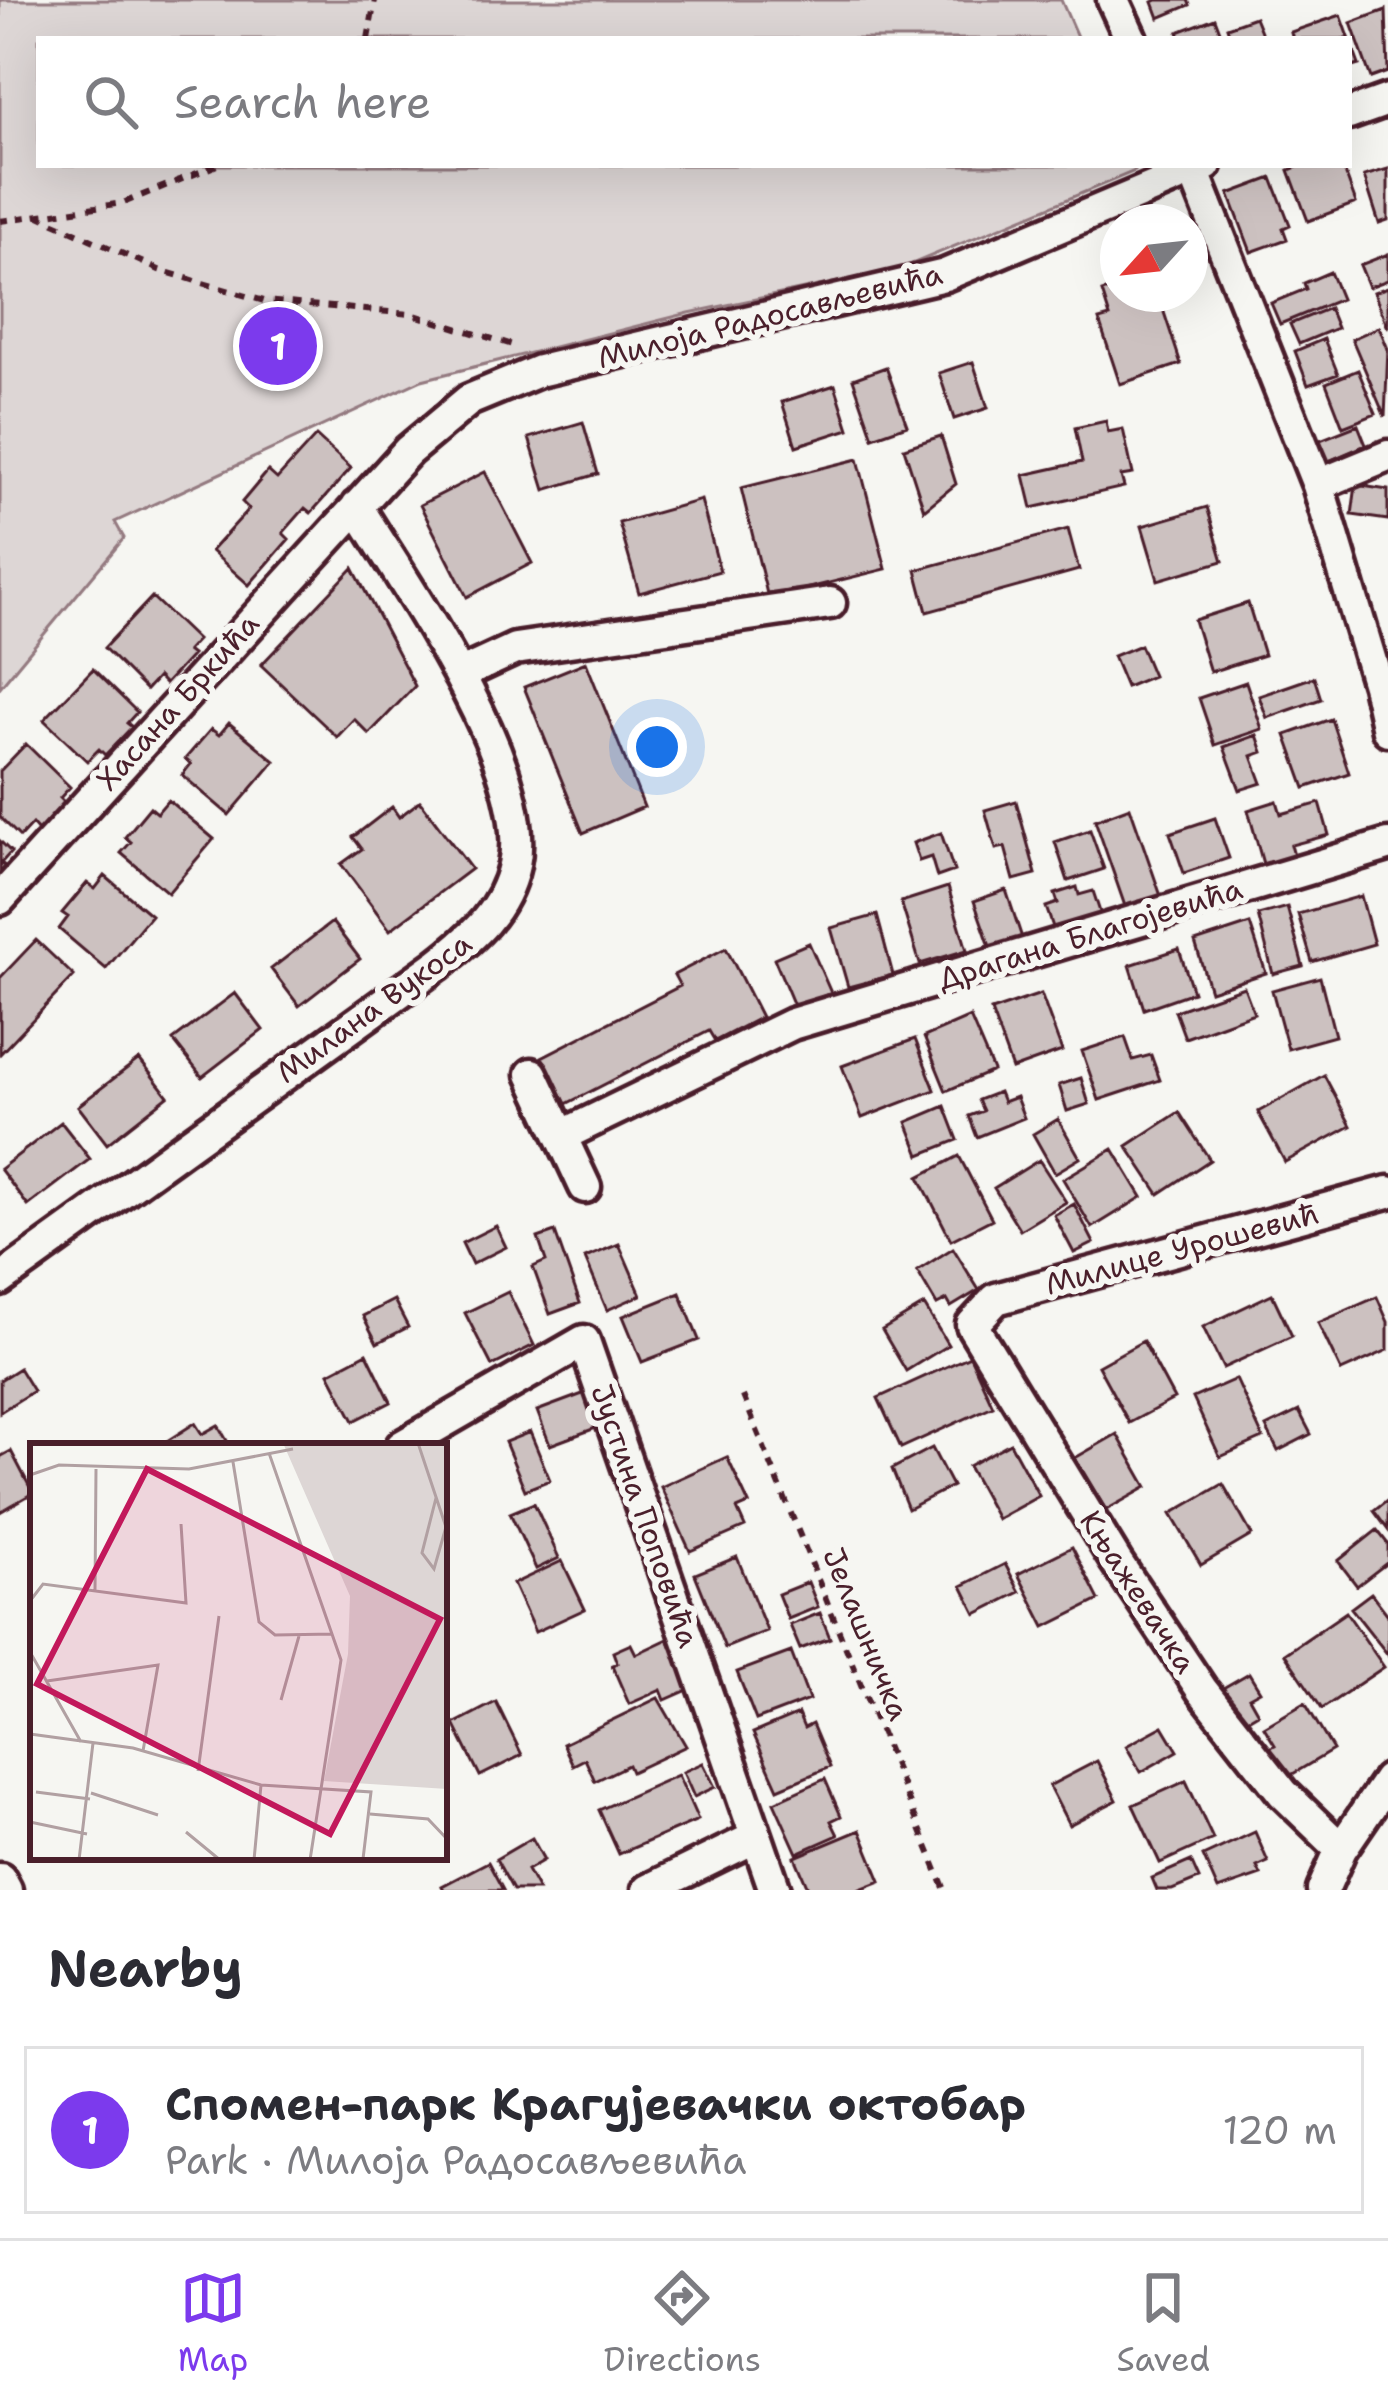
<!DOCTYPE html>
<meta charset="utf-8">
<style>
:root{--surface:#fff;--page:#f2f2f3;--text:#2b2b33;--muted:#7c7c81;--line:#e1e1e2;--accent:#7c3aed}
body{margin:0;font-family:"Shantell Sans",sans-serif;background:var(--page);color:var(--text)}
.compass{position:absolute;left:1100px;top:204px;width:108px;height:108px;border-radius:50%;background:var(--surface);box-shadow:0 12px 48px #0002;rotate:243deg}
.you{position:absolute;left:657px;top:747px;width:42px;height:42px;margin:-30px;border:9px solid #fff;border-radius:50%;background:#1a73e8;box-shadow:0 0 0 18px #1a73e833}
.badge{display:grid;place-items:center;width:78px;height:78px;border-radius:50%;background:var(--accent);color:#fff;font-size:39px;font-weight:700}
.pin{position:absolute;translate:-50% -50%;border:6px solid #fff;box-shadow:0 3px 12px #0006}
.list{margin:0;padding:0;list-style:none}
h2{display:flex;justify-content:space-between;align-items:center;height:156px;margin:0;padding:0 48px;font-size:51px}
h2 small{font-size:39px;font-weight:400;color:var(--muted)}
.list li{display:grid;grid-template-columns:78px 1fr auto;gap:36px;align-items:center;box-sizing:border-box;height:168px;margin:0 24px 24px;padding:0 24px;border:3px solid var(--line);border-radius:0px}
.list b{display:block;font-size:45px;white-space:nowrap}
.list p{margin:0;font-size:39px;white-space:nowrap;color:var(--muted)}
.list em{font-size:39px;font-style:normal;color:var(--muted)}
.icon{flex:none;width:66px;height:66px;fill:none;stroke:currentColor;stroke-width:2;stroke-linecap:round;stroke-linejoin:round}
.map{position:relative;flex:none;width:1388px;height:1890px;overflow:hidden}
.search{position:absolute;background:var(--surface);box-shadow:0 12px 48px #0002;left:36px;right:36px;top:36px;height:132px;display:flex;align-items:center;gap:30px;box-sizing:border-box;padding:0 42px;border-radius:0px;color:var(--muted);font-size:45px}
.sheet{height:348px;background:var(--surface)}
nav{display:flex;justify-content:space-around;align-items:center;box-sizing:border-box;height:168px;border-top:3px solid var(--line);background:var(--surface);font-size:33px;color:var(--muted)}
nav a{display:grid;justify-items:center;gap:6px}
nav .on{color:var(--accent)}
.map>svg:first-child{display:block}
.green{fill:#ddd6d5;stroke:#947a80;stroke-width:3}
.building{fill:#ccc1c0;stroke:#4a1f2b;stroke-width:3}
.lines{fill:none;stroke-linecap:round;stroke-linejoin:round}
.minor-casing{stroke:#4a1f2b;stroke-width:39}
.path{stroke:#4a1f2b;stroke-width:6;stroke-dasharray:9 9;stroke-linecap:butt}
.minor{stroke:#f6f6f2;stroke-width:30}
.labels{text-anchor:middle;stroke-width:12;stroke-linejoin:round;paint-order:stroke}
.street-label{font-size:30px;fill:#4a1f2b;stroke:#f6f6f2}
.inset-road{fill:none;stroke:#b1a0a2;stroke-width:3}
.view{fill:#c2185b;fill-opacity:0.15;stroke:#c2185b;stroke-width:6}
.inset-edge{fill:none;stroke:#4a1f2b;stroke-width:6}
</style>
<div class="map">
<svg width="1388" height="1890" viewBox="0 0 1388 1890">
<rect width="100%" height="100%" fill="#f6f6f2"/>
<filter id="ink" filterUnits="userSpaceOnUse"><feTurbulence type="fractalNoise" baseFrequency=".00833" numOctaves="2"/><feDisplacementMap in="SourceGraphic" scale="24" xChannelSelector="R" yChannelSelector="G"/><feConvolveMatrix kernelMatrix="1 2 1 2 8 2 1 2 1" color-interpolation-filters="sRGB"/></filter>
<g filter="url(#ink)">
<!-- green -->
<path class="green" d="M0,0H1061L1078,39H39V165H1133L1135,171L900,269L689,313L422,380L115,522L124,538L0,687Z"/>
<!-- building -->
<path class="building" d="M1157,0H1188L1190,5L1159,18L1153,2Z
M1386,10L1388,72L1371,78L1351,23Z
M1341,15L1359,65L1349,68V39H1293L1291,32Z
M1255,17L1264,39H1231L1227,27Z
M1215,18L1223,39H1181L1178,32Z
M1302,165H1342L1356,203L1308,221L1289,170Z
M1388,169V220L1379,223L1364,176Z
M1272,178L1290,225L1283,228L1287,239L1251,252L1229,194Z
M1388,254V280L1369,287L1360,265Z
M1330,272L1341,299L1280,324L1271,303L1306,289L1304,283Z
M1118,287V294H1158L1181,364L1120,384L1099,320L1110,317L1102,292Z
M1388,287V328L1374,292Z
M1329,308L1337,328L1299,344L1290,324Z
M1379,327L1388,349L1385,417L1352,339Z
M1324,339L1338,374L1308,385L1295,351Z
M973,362L988,408L954,419L939,373Z
M886,367L907,425L873,437L853,379Z
M1358,370L1376,414L1343,427L1326,383Z
M835,385L849,429L796,446L782,402Z
M1106,421L1108,432L1123,429L1133,474L1121,476L1124,487L1032,508L1024,475L1082,462L1075,428Z
M583,422L598,474L545,490L529,438Z
M1358,425L1366,445L1329,461L1320,440Z
M316,436L351,468L311,513L305,508L283,533L289,539L249,585L211,551L249,509L242,502L268,471L277,479Z
M941,436L956,484L924,510L904,448Z
M858,459L886,569L768,598L741,488Z
M485,472L532,563L467,597L420,505Z
M1356,485L1388,490V520L1352,515Z
M701,500L720,571L639,593L619,523Z
M1207,507L1223,561L1158,580L1142,526Z
M1068,529L1079,570L927,612L916,570Z
M353,568L415,686L369,734L354,719L337,737L261,665Z
M152,597L197,640L187,651L192,655L165,684L158,677L146,690L104,648Z
M1248,603L1264,655L1210,672L1194,620Z
M1140,645L1153,676L1126,687L1113,656Z
M586,662L644,807L583,833L524,687Z
M93,669L137,712L127,723L132,727L105,755L99,749L87,761L44,720Z
M1314,677L1321,699L1267,718L1259,696Z
M1246,682L1262,729L1215,745L1199,698Z
M1331,719L1349,773L1305,788L1286,735Z
M229,723L275,761L229,815L182,775L191,764L185,759L211,729L219,735Z
M1257,735L1263,752L1252,756L1262,783L1240,790L1224,747Z
M26,744L70,787L60,798L65,803L38,831L32,824L20,837L0,817V771Z
M168,800L214,839L168,893L121,853L131,842L125,837L150,807L157,813Z
M420,801L471,869L390,930L341,864L362,849L353,837L392,807L399,817Z
M1016,801L1036,874L1014,880L1005,847L996,849L985,810Z
M1277,801L1281,814L1320,803L1329,835L1291,845L1294,856L1263,864L1248,810Z
M1130,807L1161,896L1126,909L1095,820Z
M1215,818L1229,858L1184,873L1170,833Z
M1090,830L1104,869L1068,881L1055,842Z
M941,833L954,871L937,877L931,857L919,861L913,843Z
M0,841L11,852L1,863L6,867L0,874Z
M105,876L151,915L106,969L59,929L68,917L62,913L87,883L95,889Z
M948,887L967,950L920,964L901,902Z
M1077,887L1079,895L1093,891L1103,921L1056,936L1046,907L1058,903L1055,894Z
M1006,890L1023,941L992,952L974,901Z
M1361,896L1374,944L1312,962L1298,914Z
M1287,907L1303,966L1273,974L1258,915Z
M877,915L893,975L848,987L831,928Z
M332,922L360,959L299,1006L271,969Z
M1250,924L1266,973L1210,991L1195,942Z
M36,940L74,976L0,1054V978Z
M809,943L831,993L795,1008L774,958Z
M726,948L761,1017L715,1041L709,1031L566,1104L542,1057L680,986L674,975Z
M1179,949L1193,992L1144,1009L1130,965Z
M1320,977L1335,1036L1288,1049L1272,990Z
M1244,987L1254,1013L1185,1038L1175,1011Z
M235,993L263,1030L202,1077L173,1040Z
M1041,994L1062,1051L1012,1069L991,1011Z
M970,1017L993,1071L946,1091L924,1037Z
M1125,1037L1133,1060L1151,1055L1160,1080L1099,1100L1082,1051Z
M915,1039L935,1090L862,1118L842,1066Z
M139,1059L168,1096L107,1144L78,1106Z
M1324,1075L1351,1126L1285,1162L1258,1112Z
M1081,1078L1089,1104L1067,1111L1059,1085Z
M999,1092L1003,1102L1016,1097L1024,1118L977,1137L969,1116L983,1111L978,1100Z
M945,1106L958,1140L920,1155L907,1122Z
M1179,1112L1210,1160L1159,1194L1127,1146Z
M1058,1119L1080,1158L1055,1173L1033,1134Z
M61,1122L90,1159L28,1206L0,1169Z
M1113,1149L1142,1197L1092,1228L1063,1179Z
M959,1156L992,1219L951,1240L919,1177Z
M1039,1160L1066,1202L1020,1230L994,1188Z
M1074,1204L1094,1243L1074,1253L1054,1215Z
M496,1226L506,1247L472,1264L462,1243Z
M555,1232L580,1303L550,1314L533,1267L546,1261L538,1238Z
M619,1244L641,1295L607,1310L585,1258Z
M953,1248L979,1290L951,1307L947,1300L937,1305L917,1271Z
M508,1292L534,1345L492,1366L465,1313Z
M680,1293L699,1340L642,1362L623,1316Z
M1272,1294L1292,1336L1223,1368L1203,1327Z
M1377,1297L1388,1322V1350L1341,1371L1318,1323Z
M394,1300L408,1327L377,1343L363,1316Z
M924,1305L948,1345L906,1371L882,1330Z
M1143,1341L1174,1399L1129,1423L1098,1366Z
M367,1353L391,1402L354,1421L329,1373Z
M970,1356L993,1406L901,1448L878,1398Z
M19,1368L33,1391L0,1412V1380Z
M1236,1379L1263,1438L1220,1457L1193,1398Z
M588,1392L601,1426L550,1445L537,1411Z
M1299,1411L1311,1434L1278,1451L1266,1427Z
M195,1423L202,1434L218,1425L230,1446H159Z
M530,1432L550,1480L525,1490L505,1442Z
M1117,1434L1147,1487L1106,1510L1075,1458Z
M1010,1443L1039,1496L997,1519L968,1466Z
M932,1448L952,1486L908,1509L892,1469Z
M11,1451L33,1493L0,1512V1457Z
M727,1457L749,1504L737,1509L745,1527L690,1551L661,1487Z
M1223,1484L1252,1535L1201,1565L1171,1514Z
M1388,1500V1530L1374,1511Z
M534,1503L559,1558L536,1569L510,1513Z
M1377,1530L1388,1544V1562L1357,1586L1338,1561Z
M1072,1547L1099,1600L1045,1627L1018,1574Z
M737,1557L767,1631L725,1648L695,1574Z
M562,1561L585,1609L535,1632L513,1584Z
M1005,1564L1020,1592L976,1614L962,1586Z
M808,1582L818,1607L788,1619L778,1594Z
M1371,1593L1388,1615V1655L1351,1608Z
M1346,1612L1384,1667L1322,1709L1285,1654Z
M820,1613L830,1638L800,1649L790,1625Z
M668,1639L690,1689L665,1700L661,1690L629,1704L612,1665L617,1663L613,1652L631,1644L636,1654Z
M791,1652L809,1700L756,1720L737,1672Z
M1249,1673L1260,1691L1249,1697L1258,1713L1243,1722L1223,1688Z
M658,1698L686,1746L631,1772L628,1765L595,1781L585,1759L573,1765L563,1744Z
M496,1702L522,1755L480,1776L454,1724Z
M1305,1703L1333,1750L1286,1778L1268,1749L1275,1745L1264,1727Z
M798,1714L804,1728L812,1724L830,1767L778,1789L753,1733Z
M1163,1726L1178,1751L1141,1772L1126,1746Z
M1097,1761L1117,1800L1069,1825L1049,1786Z
M703,1763L715,1787L694,1797L683,1772Z
M678,1775L698,1820L619,1854L599,1810Z
M825,1779L841,1816L831,1821L838,1835L797,1853L774,1802Z
M1186,1781L1213,1839L1160,1863L1133,1805Z
M860,1830L881,1881L858,1890H809L795,1857Z
M1255,1832L1268,1862L1257,1867L1261,1875L1218,1890L1203,1856Z
M532,1838L544,1860L527,1870L538,1890H513L496,1859Z
M1191,1861L1199,1879L1172,1890H1157L1152,1878Z
M488,1862L503,1890H444L442,1886Z"/>
<g class="lines">
<!-- minor casing -->
<g class="minor-casing">
<path id="minor" d="M1113,0L1131,39
M1349,114L1388,100
M1191,165L1318,485L1378,685L1388,730
M1318,485L1388,456
M459,675L515,649L830,603
M0,899L408,451L469,400L539,371L945,275L1206,165
M532,1074L585,1187
M561,1136L792,1024L1388,845
M0,1280L437,965C473,937 504,911 514,865C535,768 407,589 357,506
M402,1446L584,1341L775,1890
M1341,1849L1283,1793L1202,1690L1116,1561L972,1325L996,1299L1388,1192
M0,1879L6,1890
M648,1890L756,1837
M1323,1890L1341,1849L1388,1780"/>
</g>
<!-- path -->
<path class="path" d="M368,39L375,0
M37,215L159,270L264,301L411,314L516,346
M0,221L123,203L217,165
M743,1396L945,1890"/>
<!-- minor -->
<use href="#minor" class="minor"/>
</g>
</g>
<g class="labels">
<!-- street labels -->
<g class="street-label">
<text transform="translate(770 316) rotate(-14)" y="10">Милоја Радосављевића</text>
<text transform="translate(178 702) rotate(-48)" y="10">Хасана Бркића</text>
<text transform="translate(1090 934) rotate(-17)" y="10">Драгана Благојевића</text>
<text transform="translate(374 1008) rotate(-36)" y="10">Милана Вукоса</text>
<text transform="translate(1182 1249) rotate(-15)" y="10">Милице Урошевић</text>
<text transform="translate(645 1516) rotate(71)" y="10">Јустина Поповића</text>
<text transform="translate(1138 1592) rotate(57)" y="10">Књажевачка</text>
<text transform="translate(866 1634) rotate(68)" y="10">Јелашничка</text>
</g>
</g>
<!-- overview -->
<g transform="translate(30 1443)">
<rect width="417" height="417" fill="#f6f6f2"/>
<path d="M253,0H417V346L294,338L318,211L320,153Z" fill="#ddd6d5"/>
<path class="inset-road" d="M388,0L416,84L404,126L392,110L406,55M239,10L311,217L280,417M203,19L229,179L245,192L303,191M0,32L29,22L159,26L263,6M65,148L66,26M0,158L13,141L156,160L151,81M0,209L51,299M17,238L128,222L113,308M251,257L269,193M0,291L103,305L231,342L341,349L333,416M168,328L189,173M6,349L60,356M61,350L128,372M340,371L398,376L417,396M0,379L57,391M156,389L190,417M49,417L63,300M224,417L231,342"/>
<path class="view" d="M117,26L410,176L300,391L7,241Z"/>
<rect width="417" height="417" class="inset-edge"/>
</g>
</svg>
<svg class="compass" viewBox="-18 -18 36 36"><path d="M0-13l5 13h-10z" fill="#e53935"/><path d="M0 13l5-13h-10z" fill="#7c7c81"/></svg>
<div class="you"></div>
<div class="pin badge" style="left:278px;top:346px">1</div>
<div class="search"><svg class="icon" aria-label="search" viewBox="0 0 24 24"><circle cx="10" cy="10" r="6"/><path d="M15 15l6 6"/></svg>Search here</div>
</div>
<section class="sheet">
<h2>Nearby<small></small></h2>
<ul class="list">
<li><span class="badge">1</span><div><b>Спомен-парк Крагујевачки октобар</b><p>Park · Милоја Радосављевића</p></div><em>120 m</em></li>
</ul>
</section>
<nav>
<a class="on"><svg class="icon" aria-label="map" viewBox="0 0 24 24"><path d="M3 6l6-2 6 2 6-2v14l-6 2-6-2-6 2zM9 4v14M15 6v14"/></svg>Map</a>
<a><svg class="icon" aria-label="directions" viewBox="0 0 24 24"><path d="M12 3l9 9-9 9-9-9zM9 14v-3h6M13 9l2 2-2 2"/></svg>Directions</a>
<a><svg class="icon" aria-label="saved" viewBox="0 0 24 24"><path d="M7 4h10v16l-5-4-5 4z"/></svg>Saved</a>
</nav>
